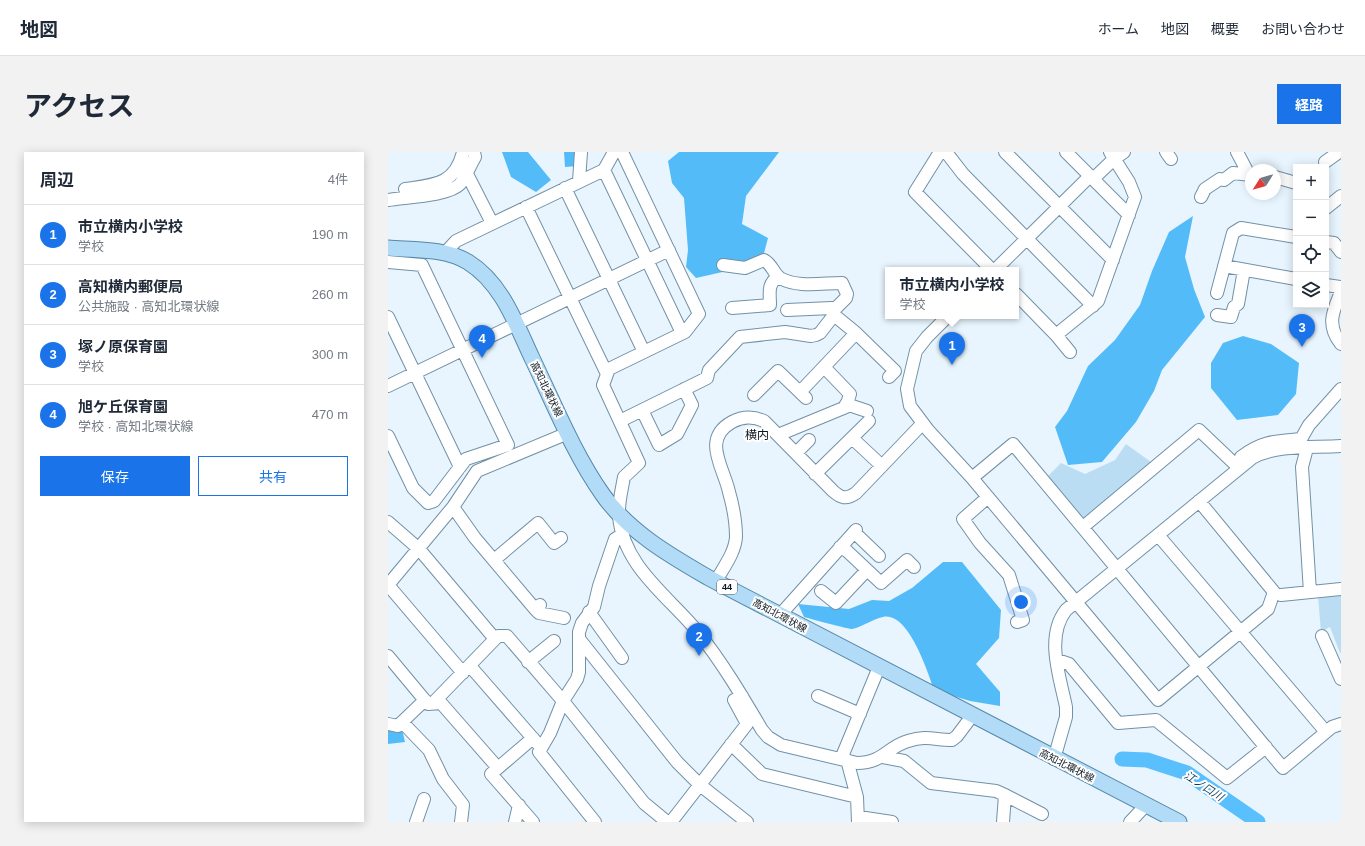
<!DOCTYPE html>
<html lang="ja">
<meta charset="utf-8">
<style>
:root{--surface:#fff;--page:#f2f2f3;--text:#1f2937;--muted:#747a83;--line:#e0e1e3;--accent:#1a73e8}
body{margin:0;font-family:Helvetica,"Noto Sans JP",sans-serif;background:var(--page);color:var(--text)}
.controls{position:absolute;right:12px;top:12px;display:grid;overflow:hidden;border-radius:0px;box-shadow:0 2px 10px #0003}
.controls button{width:36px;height:36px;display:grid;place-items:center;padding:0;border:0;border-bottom:1px solid var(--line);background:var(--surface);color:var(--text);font:20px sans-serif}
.compass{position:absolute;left:857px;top:12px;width:36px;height:36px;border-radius:50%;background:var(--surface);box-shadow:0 2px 10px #0003;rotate:233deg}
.you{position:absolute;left:633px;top:450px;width:14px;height:14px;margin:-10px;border:3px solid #fff;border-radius:50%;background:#1a73e8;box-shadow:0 0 0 6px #1a73e833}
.badge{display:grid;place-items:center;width:26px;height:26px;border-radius:50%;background:var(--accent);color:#fff;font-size:13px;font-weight:700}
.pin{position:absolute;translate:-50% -33px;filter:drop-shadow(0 1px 2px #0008)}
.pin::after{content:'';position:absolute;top:21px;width:14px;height:12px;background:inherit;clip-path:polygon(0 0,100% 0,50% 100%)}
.popup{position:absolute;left:497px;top:115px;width:134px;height:52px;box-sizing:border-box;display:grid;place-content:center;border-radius:0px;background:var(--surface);filter:drop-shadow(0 1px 3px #0005);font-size:13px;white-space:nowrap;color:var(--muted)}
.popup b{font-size:15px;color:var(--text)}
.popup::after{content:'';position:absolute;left:50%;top:100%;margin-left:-8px;border:8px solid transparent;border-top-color:var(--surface)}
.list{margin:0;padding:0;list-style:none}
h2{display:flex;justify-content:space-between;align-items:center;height:52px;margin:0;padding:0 16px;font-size:17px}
h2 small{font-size:13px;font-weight:400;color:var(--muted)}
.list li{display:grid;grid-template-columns:26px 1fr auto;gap:12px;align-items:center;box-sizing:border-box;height:60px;padding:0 16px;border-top:1px solid var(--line)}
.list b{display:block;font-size:15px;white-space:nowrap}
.list p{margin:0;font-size:13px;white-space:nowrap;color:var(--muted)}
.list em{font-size:13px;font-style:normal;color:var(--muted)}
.actions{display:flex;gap:8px;padding:12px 16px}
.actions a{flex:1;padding:9px 0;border:1px solid var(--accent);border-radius:0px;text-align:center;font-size:14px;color:var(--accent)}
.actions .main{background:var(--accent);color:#fff}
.icon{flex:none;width:22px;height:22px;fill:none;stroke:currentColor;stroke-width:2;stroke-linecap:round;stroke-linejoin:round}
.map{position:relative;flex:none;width:953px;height:670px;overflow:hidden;border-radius:0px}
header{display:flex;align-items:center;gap:24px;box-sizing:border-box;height:56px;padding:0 20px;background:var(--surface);border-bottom:1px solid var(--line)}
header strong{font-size:19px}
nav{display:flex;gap:22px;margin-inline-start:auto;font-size:14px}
.intro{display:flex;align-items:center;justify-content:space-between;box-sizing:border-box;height:96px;padding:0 24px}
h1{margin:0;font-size:28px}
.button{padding:10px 18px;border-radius:0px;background:var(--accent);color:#fff;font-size:14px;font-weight:700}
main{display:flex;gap:24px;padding:0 24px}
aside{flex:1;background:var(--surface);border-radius:0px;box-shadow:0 2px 10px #0003}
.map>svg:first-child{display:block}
.green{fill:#baddf4}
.forest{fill:#54bbf9}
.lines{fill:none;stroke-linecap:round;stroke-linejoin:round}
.river{stroke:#59bffd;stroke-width:15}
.minor-casing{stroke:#7291a5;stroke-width:14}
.major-casing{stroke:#5688a7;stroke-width:17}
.minor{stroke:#fff;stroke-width:12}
.major{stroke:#b1dbf6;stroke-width:15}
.labels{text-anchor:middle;stroke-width:4;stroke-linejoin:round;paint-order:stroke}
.shield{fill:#fff;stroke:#565e63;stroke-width:1}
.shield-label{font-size:9px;font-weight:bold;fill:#0d1920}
.street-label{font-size:10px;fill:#0d1920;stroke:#fff}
.water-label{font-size:11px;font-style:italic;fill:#0f3b53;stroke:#fff}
.quarter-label{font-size:12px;fill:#0d1920;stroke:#fff}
</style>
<header>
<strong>地図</strong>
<nav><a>ホーム</a><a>地図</a><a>概要</a><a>お問い合わせ</a></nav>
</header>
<div class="intro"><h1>アクセス</h1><a class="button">経路</a></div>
<main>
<aside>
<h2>周辺<small>4件</small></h2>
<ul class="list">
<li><span class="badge">1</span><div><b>市立横内小学校</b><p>学校</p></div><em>190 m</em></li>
<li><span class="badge">2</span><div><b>高知横内郵便局</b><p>公共施設 · 高知北環状線</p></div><em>260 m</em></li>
<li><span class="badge">3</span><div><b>塚ノ原保育園</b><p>学校</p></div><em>300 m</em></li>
<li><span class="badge">4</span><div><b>旭ケ丘保育園</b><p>学校 · 高知北環状線</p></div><em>470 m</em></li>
</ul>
<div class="actions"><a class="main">保存</a><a>共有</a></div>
</aside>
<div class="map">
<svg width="953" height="670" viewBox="0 0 953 670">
<rect width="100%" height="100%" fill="#e8f5fe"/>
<!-- green -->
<path class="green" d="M738,292L763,310L695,368L659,325L673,311L697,322L727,308Z
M953,442V501H952L942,475L933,480L930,444Z"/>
<!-- forest -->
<path class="forest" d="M114,0H140L163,28L148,40L123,25Z
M176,0H192L191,14L177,15Z
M291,0H391L358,44L354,72L380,86L374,109L339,119L308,126L298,115L300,98L296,46L284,31L280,9Z
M805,64L797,105L806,137L817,165L774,218L766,239L748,270L714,310L680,313L667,275L679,259L700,214L727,188L752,153L764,119L781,80Z
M855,184L883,192L911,211L908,242L890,263L849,268L823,236V211L835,191Z
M555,410H574L613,458L611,486L588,512L612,540V554L582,549L546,538C540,520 520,459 495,465C484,467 475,475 464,477C460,477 423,467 416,465L410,452L461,457L484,448L501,449L524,436Z
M0,574L14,577L17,590L0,592Z"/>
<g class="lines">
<!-- river -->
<path class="river" d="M734,607L759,608L799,621L870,670"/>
<!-- minor casing -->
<g class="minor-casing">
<path id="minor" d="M234,0L311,162L297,180L221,217L215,233L251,311L236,325C234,337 230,351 231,364C235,414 280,444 309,479C334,510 354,544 374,578L380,585L393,593L469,611C495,611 499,595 520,589C539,583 547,588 564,588L569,584L584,564
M552,0L527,40L604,118
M558,0L575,22L705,154
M617,0L725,108
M678,0L741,63
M778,0L783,7
M849,0L858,17L857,22
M937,10L951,0
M216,18L294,181
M78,20L104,71
M887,25L908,31
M705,27L726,7L736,0
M191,29L193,0
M177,36L256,200
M17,37C46,33 67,33 75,0
M813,45L817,37L832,27L836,28L845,21L863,23
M0,48C17,45 61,44 72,32C78,25 82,13 87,5L86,0
M138,55L219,222
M938,56L953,44
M938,90L946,91L953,100
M56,102L68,89L216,18L226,0
M0,110L34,113L120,293L78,307L46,349L40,351L25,336L0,284
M335,113L357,116L376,108C384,112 385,121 392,126C410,136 434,131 454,131L459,142L458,146L446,158V163
M836,114L908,127
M607,118L702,24
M938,133L953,135
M953,140C945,159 938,173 953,192
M829,141L845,81L853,76L908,85
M628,142L668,183L682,200
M344,156L382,153C382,141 379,132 390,125
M399,158L444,156L446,158
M829,163L843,165L846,155L850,152L856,118
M560,164L539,185L528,199L519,237L522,254L540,278L584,326L770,548L880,457L886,440L811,349
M0,165L72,315
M668,183L710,149L747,45L741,30L722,0
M0,234L281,98
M412,240L468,181
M366,243L390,219L418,246
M458,252L479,259
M254,258L271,293L289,282L304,253L296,237
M232,269L319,226L321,218L352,185L397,180L423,184L428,183L432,181L446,163L468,181L507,219L501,225
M390,283L458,255L462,242L436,215
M464,286L494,314
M919,296L914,315L922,440
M408,301L421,288
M853,305C874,289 888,289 913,287L921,273L953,237
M427,322L481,269
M584,326L625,292L895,616L944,575L953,572
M600,345L575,367L592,391L621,423L635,468L629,470
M65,355L87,386L147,457L152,453
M0,370L31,397L107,487
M695,375L811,278L851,316
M466,380L491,404
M770,383L938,580
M452,395L459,399L493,431L519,408L526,415
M106,408L150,371L166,391L173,386
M328,429C335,416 347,401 348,385C348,371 345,354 341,340C336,316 313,287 344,270C355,264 365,264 376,269L445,339C453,346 458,348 468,341L535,271
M0,433L65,355L89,319L180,281
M0,433L75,521
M433,439L448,451L479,418
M893,443L953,437
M147,457L151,461L176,466
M201,460L234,506
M392,463L468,378
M934,484L953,527
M192,488L289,610L312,633L359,670
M0,504L40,552L53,551L110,616
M669,508L681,512L730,571L768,568L839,626L878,595
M140,510L166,489
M82,514L149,591
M430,544L472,562
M37,548L14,570L41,598L55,627L75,653L73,670
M45,551L110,484H119L175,549L256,651L279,670
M0,572L10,574L14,570
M145,586L103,622L145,670
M343,592L374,622L469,645
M495,605L516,609L543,631L608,639L617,643L615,670
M453,607L491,515
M666,607L678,565V555C672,525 657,485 678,458L864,306C889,292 925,296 953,294
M459,608L469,645L470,670
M617,643L654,662
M471,665L504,670
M28,670L36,647
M127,670L131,653
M207,670L151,600L162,581L175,549L189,527L191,520V480L194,471L206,455L211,434L227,387L235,382
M283,670L359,572L346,548L354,544
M742,670L758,653"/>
</g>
<!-- major casing -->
<g class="major-casing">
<path id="major" d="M0,96C26,98 57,96 80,110C114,131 128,172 144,206C166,252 186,302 215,343C241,380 283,404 321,426L791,670"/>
</g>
<!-- minor -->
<use href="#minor" class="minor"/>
<!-- major -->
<use href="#major" class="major"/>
</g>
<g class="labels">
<!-- shield labels -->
<rect class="shield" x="329" y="428" width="20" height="14" rx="3"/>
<g class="shield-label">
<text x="339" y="438">44</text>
</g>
<!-- street labels -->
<g class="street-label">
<text transform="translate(159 237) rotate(64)" y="4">高知北環状線</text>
<text transform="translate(392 463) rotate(28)" y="4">高知北環状線</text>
<text transform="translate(679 613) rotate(27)" y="4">高知北環状線</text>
</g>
<!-- water labels -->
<g class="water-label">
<text transform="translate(816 634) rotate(33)" y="4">江ノ口川</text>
</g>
<!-- quarter labels -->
<g class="quarter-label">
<text x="369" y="287">横内</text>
</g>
</g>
</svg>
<div class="controls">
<button>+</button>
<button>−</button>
<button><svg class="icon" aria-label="locate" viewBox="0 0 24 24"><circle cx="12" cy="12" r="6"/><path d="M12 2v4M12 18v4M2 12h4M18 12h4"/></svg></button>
<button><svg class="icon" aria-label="layers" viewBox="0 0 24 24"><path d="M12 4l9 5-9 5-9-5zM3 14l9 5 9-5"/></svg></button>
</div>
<svg class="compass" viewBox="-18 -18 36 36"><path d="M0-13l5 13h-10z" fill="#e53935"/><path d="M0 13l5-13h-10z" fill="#747a83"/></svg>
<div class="you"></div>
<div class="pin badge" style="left:564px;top:213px">1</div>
<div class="popup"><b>市立横内小学校</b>学校</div>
<div class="pin badge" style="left:311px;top:504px">2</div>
<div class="pin badge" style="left:914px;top:195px">3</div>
<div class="pin badge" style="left:94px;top:206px">4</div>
</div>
</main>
